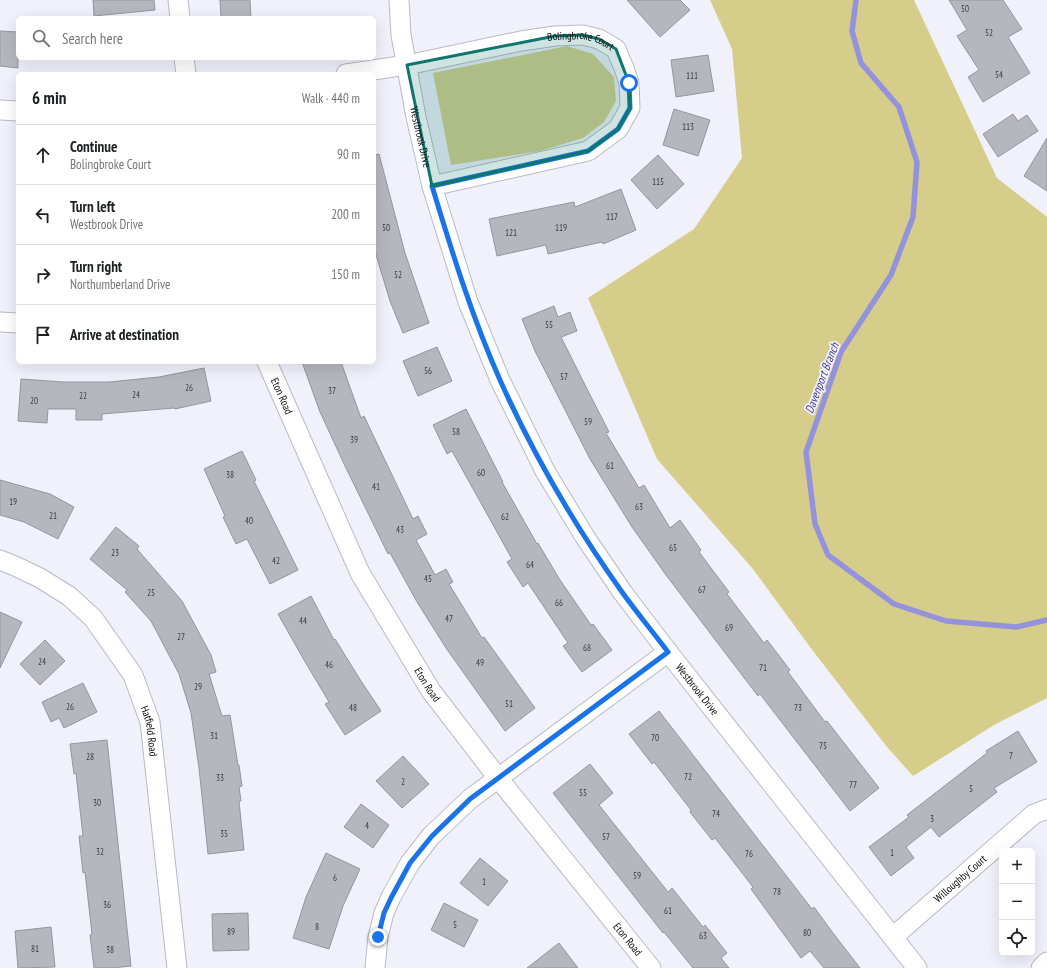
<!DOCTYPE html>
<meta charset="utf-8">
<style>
:root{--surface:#fff;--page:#f2f2f2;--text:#202124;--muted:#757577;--line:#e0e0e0}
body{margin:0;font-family:"PT Sans Narrow",sans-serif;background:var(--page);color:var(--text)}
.controls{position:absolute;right:12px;bottom:12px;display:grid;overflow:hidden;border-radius:6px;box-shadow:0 4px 16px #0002}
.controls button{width:36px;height:36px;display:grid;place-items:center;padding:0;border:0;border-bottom:1px solid var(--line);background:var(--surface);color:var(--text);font:20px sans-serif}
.stop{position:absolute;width:12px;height:12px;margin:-9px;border:3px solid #1a73e8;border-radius:50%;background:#fff}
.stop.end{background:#1a73e8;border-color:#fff;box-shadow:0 1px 4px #0008}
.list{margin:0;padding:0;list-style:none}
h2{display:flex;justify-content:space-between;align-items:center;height:52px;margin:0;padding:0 16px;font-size:17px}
h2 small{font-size:13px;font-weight:400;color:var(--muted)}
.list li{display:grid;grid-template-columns:26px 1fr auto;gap:12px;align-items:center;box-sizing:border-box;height:60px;padding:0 16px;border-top:1px solid var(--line)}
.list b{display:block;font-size:15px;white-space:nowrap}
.list p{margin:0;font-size:13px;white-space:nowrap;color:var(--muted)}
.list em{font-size:13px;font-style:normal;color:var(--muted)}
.icon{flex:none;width:22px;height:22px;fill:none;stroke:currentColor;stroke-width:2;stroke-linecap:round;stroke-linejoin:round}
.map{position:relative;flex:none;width:1047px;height:968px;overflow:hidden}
.search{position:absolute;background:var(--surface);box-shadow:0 4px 16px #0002;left:16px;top:16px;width:360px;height:44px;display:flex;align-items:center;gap:10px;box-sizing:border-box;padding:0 14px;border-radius:6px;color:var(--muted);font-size:15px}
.panel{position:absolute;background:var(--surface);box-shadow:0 4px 16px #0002;left:16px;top:72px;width:360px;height:292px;border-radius:6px}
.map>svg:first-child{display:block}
.green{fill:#d6cd8b}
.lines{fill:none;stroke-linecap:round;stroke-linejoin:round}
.stream{stroke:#9492dc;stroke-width:5.5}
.building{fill:#b6b6bf;stroke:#95959e}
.street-casing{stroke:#b9bac3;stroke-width:21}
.street{stroke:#fff;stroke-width:19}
.route{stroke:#1a73e8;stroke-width:5}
.marked{fill:#0f766e;fill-opacity:0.2;stroke:#0f766e;stroke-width:3;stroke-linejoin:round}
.labels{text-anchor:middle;stroke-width:3.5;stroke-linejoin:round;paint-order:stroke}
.number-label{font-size:9px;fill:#3a3a3e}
.street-label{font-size:11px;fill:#101013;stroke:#f1f1fb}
.water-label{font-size:12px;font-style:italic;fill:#443990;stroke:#f1f1fb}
</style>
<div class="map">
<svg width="1047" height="968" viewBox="0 0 1047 968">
<rect width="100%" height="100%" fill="#f1f1fb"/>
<!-- green -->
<path class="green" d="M710,0H914L997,178L1047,217V698L994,725L913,776L887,747L810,647L753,569L657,459L588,298L694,229L742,158L732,49Z
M567,46L593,54L614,77L616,101L604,122L583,138L540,151L451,165L433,73Z"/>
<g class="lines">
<!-- stream -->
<path class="stream" d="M856,0L852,31L861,63L899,107L917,162L913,217L891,275L841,352L806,452L815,524L828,555L894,604L946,621L1016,627L1047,620"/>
</g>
<!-- building -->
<path class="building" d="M93,0H154L155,10L94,16Z
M220,0H250L251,18H221Z
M627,0H680L690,10L660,37Z
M949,0H1003L1022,29L1008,37L1030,73L983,102L968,77L979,70L957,36L967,30Z
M0,31L18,32V68L0,66Z
M708,55L714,91L676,97L671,60Z
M674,109L710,120L698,156L663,145Z
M1013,114L1018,121L1027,115L1038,131L998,157L983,134Z
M1047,138V191L1024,176Z
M379,154L405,253L429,323L403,333L390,301L374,248V155Z
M658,155L684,184L657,209L631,180Z
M621,189L636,230L603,244L602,242L548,254L546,245L497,256L489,219L574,202L575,207Z
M554,306L558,317L570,312L577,331L561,337L586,387L609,432L606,433L639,488L644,485L670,528L680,520L701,550L699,552L729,592L727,594L764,643L767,640L790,670L788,672L825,722L827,721L879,788L850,811L760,694L758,696L726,654L666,575L632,527L590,459L535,351L522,319Z
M437,347L452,381L418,396L403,361Z
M302,362H341L361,418L364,416L413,519L418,516L427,534L416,540L435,575L446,569L453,582L449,584L482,638L484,637L535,708L505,731L446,648L417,602L390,553L388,554L345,466L320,412Z
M204,368L211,401L175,409L174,408L102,414V420H76V409H48L47,423L18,421L21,379L63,382H109L159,377Z
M466,409L503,482H502L537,544L538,543L560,580L591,625L593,624L612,650L582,672L563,646L568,643L528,583L523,587L507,562L512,559L452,451L447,454L433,425Z
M242,451L256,480L254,481L298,570L270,584L247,539L236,544L223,517L225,516L204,469Z
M0,480L50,494L74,507L58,539L24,522L0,515Z
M116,527L139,546L137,549L182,601L211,655L216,672L209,674L222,716L230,715L238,765H239L242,786L239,787L241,801H239L244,850L208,854L199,768L191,713L179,674L151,621L125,592L127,590L90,559Z
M311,596L334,640L335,639L361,681L381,711L345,735L325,704L329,702L304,660L278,614Z
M0,612L22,622L0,668Z
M45,640L65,661L40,685L20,664Z
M83,683L97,712L64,728L59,718L51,722L42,702Z
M659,711L812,909L814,907L833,933L860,968H824L810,951L801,958L751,889L753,887L715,838L712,840L690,812L691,810L654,762L652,764L629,734Z
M1018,731L1037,762L994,788L997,792L939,837L931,827L906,847L914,858L891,876L869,847L909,817L907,815L987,753L986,751Z
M107,740L131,966L112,968H94L90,935L92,934L85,872L83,873L79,836H83L76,773L74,774L70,744Z
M403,756L429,784L402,808L376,781Z
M590,764L613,793L599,805L668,892L672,888L703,927L705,925L727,953L721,958L729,968H693L664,932L663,933L553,793Z
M361,804L389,825L373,848L344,827Z
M326,853L360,869L343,906L329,949L293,938L306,897Z
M480,858L508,881L488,906L460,883Z
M444,903L478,920L464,947L431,930Z
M248,913L249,950L213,951L212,914Z
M51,927L55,967L18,968L15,931Z
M559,943L578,968H527Z"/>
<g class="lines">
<!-- street casing -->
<g class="street-casing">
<g id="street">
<path d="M178,0L180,18"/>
<path id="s1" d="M399,0L401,35L416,117L432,186L468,302L500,380L545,471L585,537L623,593L668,652L917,968"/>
<path d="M184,58L186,74"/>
<path id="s2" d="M346,74L407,65L521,41L555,36L583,35L599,39L616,49L624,68L629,83L630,108L618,129L588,151L432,186"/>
<path d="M0,110L18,111"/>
<path d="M0,322L18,323"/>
<path id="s3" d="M267,362L360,573L431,691L498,778L651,968"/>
<path id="s4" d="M0,560L15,566L40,578L69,596L93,618L133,675L150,722L177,968"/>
<path id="s5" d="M893,937L1034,814L1047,809"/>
<path d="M375,968L378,937L384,913L391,897L410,863L431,836L470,799L668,652"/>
<path d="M1041,968L1047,962"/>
</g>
</g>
<!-- street -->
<use href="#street" class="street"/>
</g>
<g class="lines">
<!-- route -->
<path class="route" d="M378,937L384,913L391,898L410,863L432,836L470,799L668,652C653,632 637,613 622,592C575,526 533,454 500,380C472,317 452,252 432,186L588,151L618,129L630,108L629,83"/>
</g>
<!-- marked area -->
<path class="marked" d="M583,35L599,39L616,49L629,83L630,108L618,129L588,151L432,186L407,65L555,36Z"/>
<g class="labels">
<!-- number labels -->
<g class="number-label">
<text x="965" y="12">50</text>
<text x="989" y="36">52</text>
<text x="999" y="78">54</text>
<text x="692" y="79">111</text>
<text x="688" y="130">113</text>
<text x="658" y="185">115</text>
<text x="612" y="220">117</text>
<text x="386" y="231">50</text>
<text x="561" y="231">119</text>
<text x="511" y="236">121</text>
<text x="398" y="278">52</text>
<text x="549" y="328">55</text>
<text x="428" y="374">56</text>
<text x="564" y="380">57</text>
<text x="189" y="391">26</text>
<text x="332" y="394">37</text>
<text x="136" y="398">24</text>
<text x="83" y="399">22</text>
<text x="34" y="404">20</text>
<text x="588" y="425">59</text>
<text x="456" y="435">58</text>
<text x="354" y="443">39</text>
<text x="610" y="469">61</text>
<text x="481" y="476">60</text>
<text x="230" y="478">38</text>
<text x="376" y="490">41</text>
<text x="13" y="505">19</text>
<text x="639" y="510">63</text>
<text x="53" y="519">21</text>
<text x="505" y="520">62</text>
<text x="249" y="524">40</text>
<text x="400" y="533">43</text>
<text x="673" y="551">65</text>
<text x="115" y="556">23</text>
<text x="276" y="564">42</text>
<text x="530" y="568">64</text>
<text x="428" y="582">45</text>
<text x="702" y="593">67</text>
<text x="151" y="596">25</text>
<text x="559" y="606">66</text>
<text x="449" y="622">47</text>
<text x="303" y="624">44</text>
<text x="729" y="631">69</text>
<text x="181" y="640">27</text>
<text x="587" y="651">68</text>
<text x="42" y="665">24</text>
<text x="480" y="666">49</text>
<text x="329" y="668">46</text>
<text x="763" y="671">71</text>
<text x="198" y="690">29</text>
<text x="509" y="707">51</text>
<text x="70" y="710">26</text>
<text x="353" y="711">48</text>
<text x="798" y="711">73</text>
<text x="214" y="739">31</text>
<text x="655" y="741">70</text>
<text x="823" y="749">75</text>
<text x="1011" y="759">7</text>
<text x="90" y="760">28</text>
<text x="688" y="780">72</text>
<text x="220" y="781">33</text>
<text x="403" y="785">2</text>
<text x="853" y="788">77</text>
<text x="971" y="792">5</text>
<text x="583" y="796">55</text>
<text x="97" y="806">30</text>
<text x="716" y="817">74</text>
<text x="932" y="822">3</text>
<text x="367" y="829">4</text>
<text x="224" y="837">35</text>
<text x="606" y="840">57</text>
<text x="100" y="855">32</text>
<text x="892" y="856">1</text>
<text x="749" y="857">76</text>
<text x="637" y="879">59</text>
<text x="335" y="881">6</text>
<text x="484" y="885">1</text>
<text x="777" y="895">78</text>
<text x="107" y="908">36</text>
<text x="668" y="914">61</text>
<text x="455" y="928">5</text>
<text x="317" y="930">8</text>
<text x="231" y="935">89</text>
<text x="807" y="936">80</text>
<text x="703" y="939">63</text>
<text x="35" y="952">81</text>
<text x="110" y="953">38</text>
</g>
<!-- street labels -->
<g class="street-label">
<text dy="4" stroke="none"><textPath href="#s2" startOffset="239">Bolingbroke Court</textPath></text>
<text dy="4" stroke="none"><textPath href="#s1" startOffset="139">Westbrook Drive</textPath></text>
<text dy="4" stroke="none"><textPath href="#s3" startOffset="37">Eton Road</textPath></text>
<text dy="4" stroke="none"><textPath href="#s3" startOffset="361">Eton Road</textPath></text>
<text dy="4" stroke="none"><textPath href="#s1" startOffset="763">Westbrook Drive</textPath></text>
<text dy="4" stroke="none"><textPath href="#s4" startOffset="239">Hatfield Road</textPath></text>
<text dy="4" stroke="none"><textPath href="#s5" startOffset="89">Willoughby Court</textPath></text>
<text dy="4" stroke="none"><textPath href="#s3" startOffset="685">Eton Road</textPath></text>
</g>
<!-- water labels -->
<g class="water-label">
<text transform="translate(822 378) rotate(-69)" y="4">Davenport Branch</text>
</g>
</g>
</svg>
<div class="controls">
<button>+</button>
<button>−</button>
<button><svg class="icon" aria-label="locate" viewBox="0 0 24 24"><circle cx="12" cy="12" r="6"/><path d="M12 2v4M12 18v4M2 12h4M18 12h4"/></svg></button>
</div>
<div class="stop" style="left:629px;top:83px"></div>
<div class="stop end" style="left:378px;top:937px"></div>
<div class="search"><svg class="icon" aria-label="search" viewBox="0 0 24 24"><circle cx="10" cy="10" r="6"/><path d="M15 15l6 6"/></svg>Search here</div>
<section class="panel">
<h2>6 min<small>Walk · 440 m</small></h2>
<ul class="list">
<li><svg class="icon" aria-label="ahead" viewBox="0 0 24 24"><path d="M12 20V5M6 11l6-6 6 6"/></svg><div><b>Continue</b><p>Bolingbroke Court</p></div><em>90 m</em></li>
<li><svg class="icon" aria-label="left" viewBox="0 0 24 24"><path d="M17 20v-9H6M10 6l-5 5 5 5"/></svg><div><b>Turn left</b><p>Westbrook Drive</p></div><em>200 m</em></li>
<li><svg class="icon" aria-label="right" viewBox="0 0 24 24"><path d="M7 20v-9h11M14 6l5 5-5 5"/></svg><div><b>Turn right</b><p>Northumberland Drive</p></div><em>150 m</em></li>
<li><svg class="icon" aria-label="arrive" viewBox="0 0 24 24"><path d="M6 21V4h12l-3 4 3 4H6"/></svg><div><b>Arrive at destination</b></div></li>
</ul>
</section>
</div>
